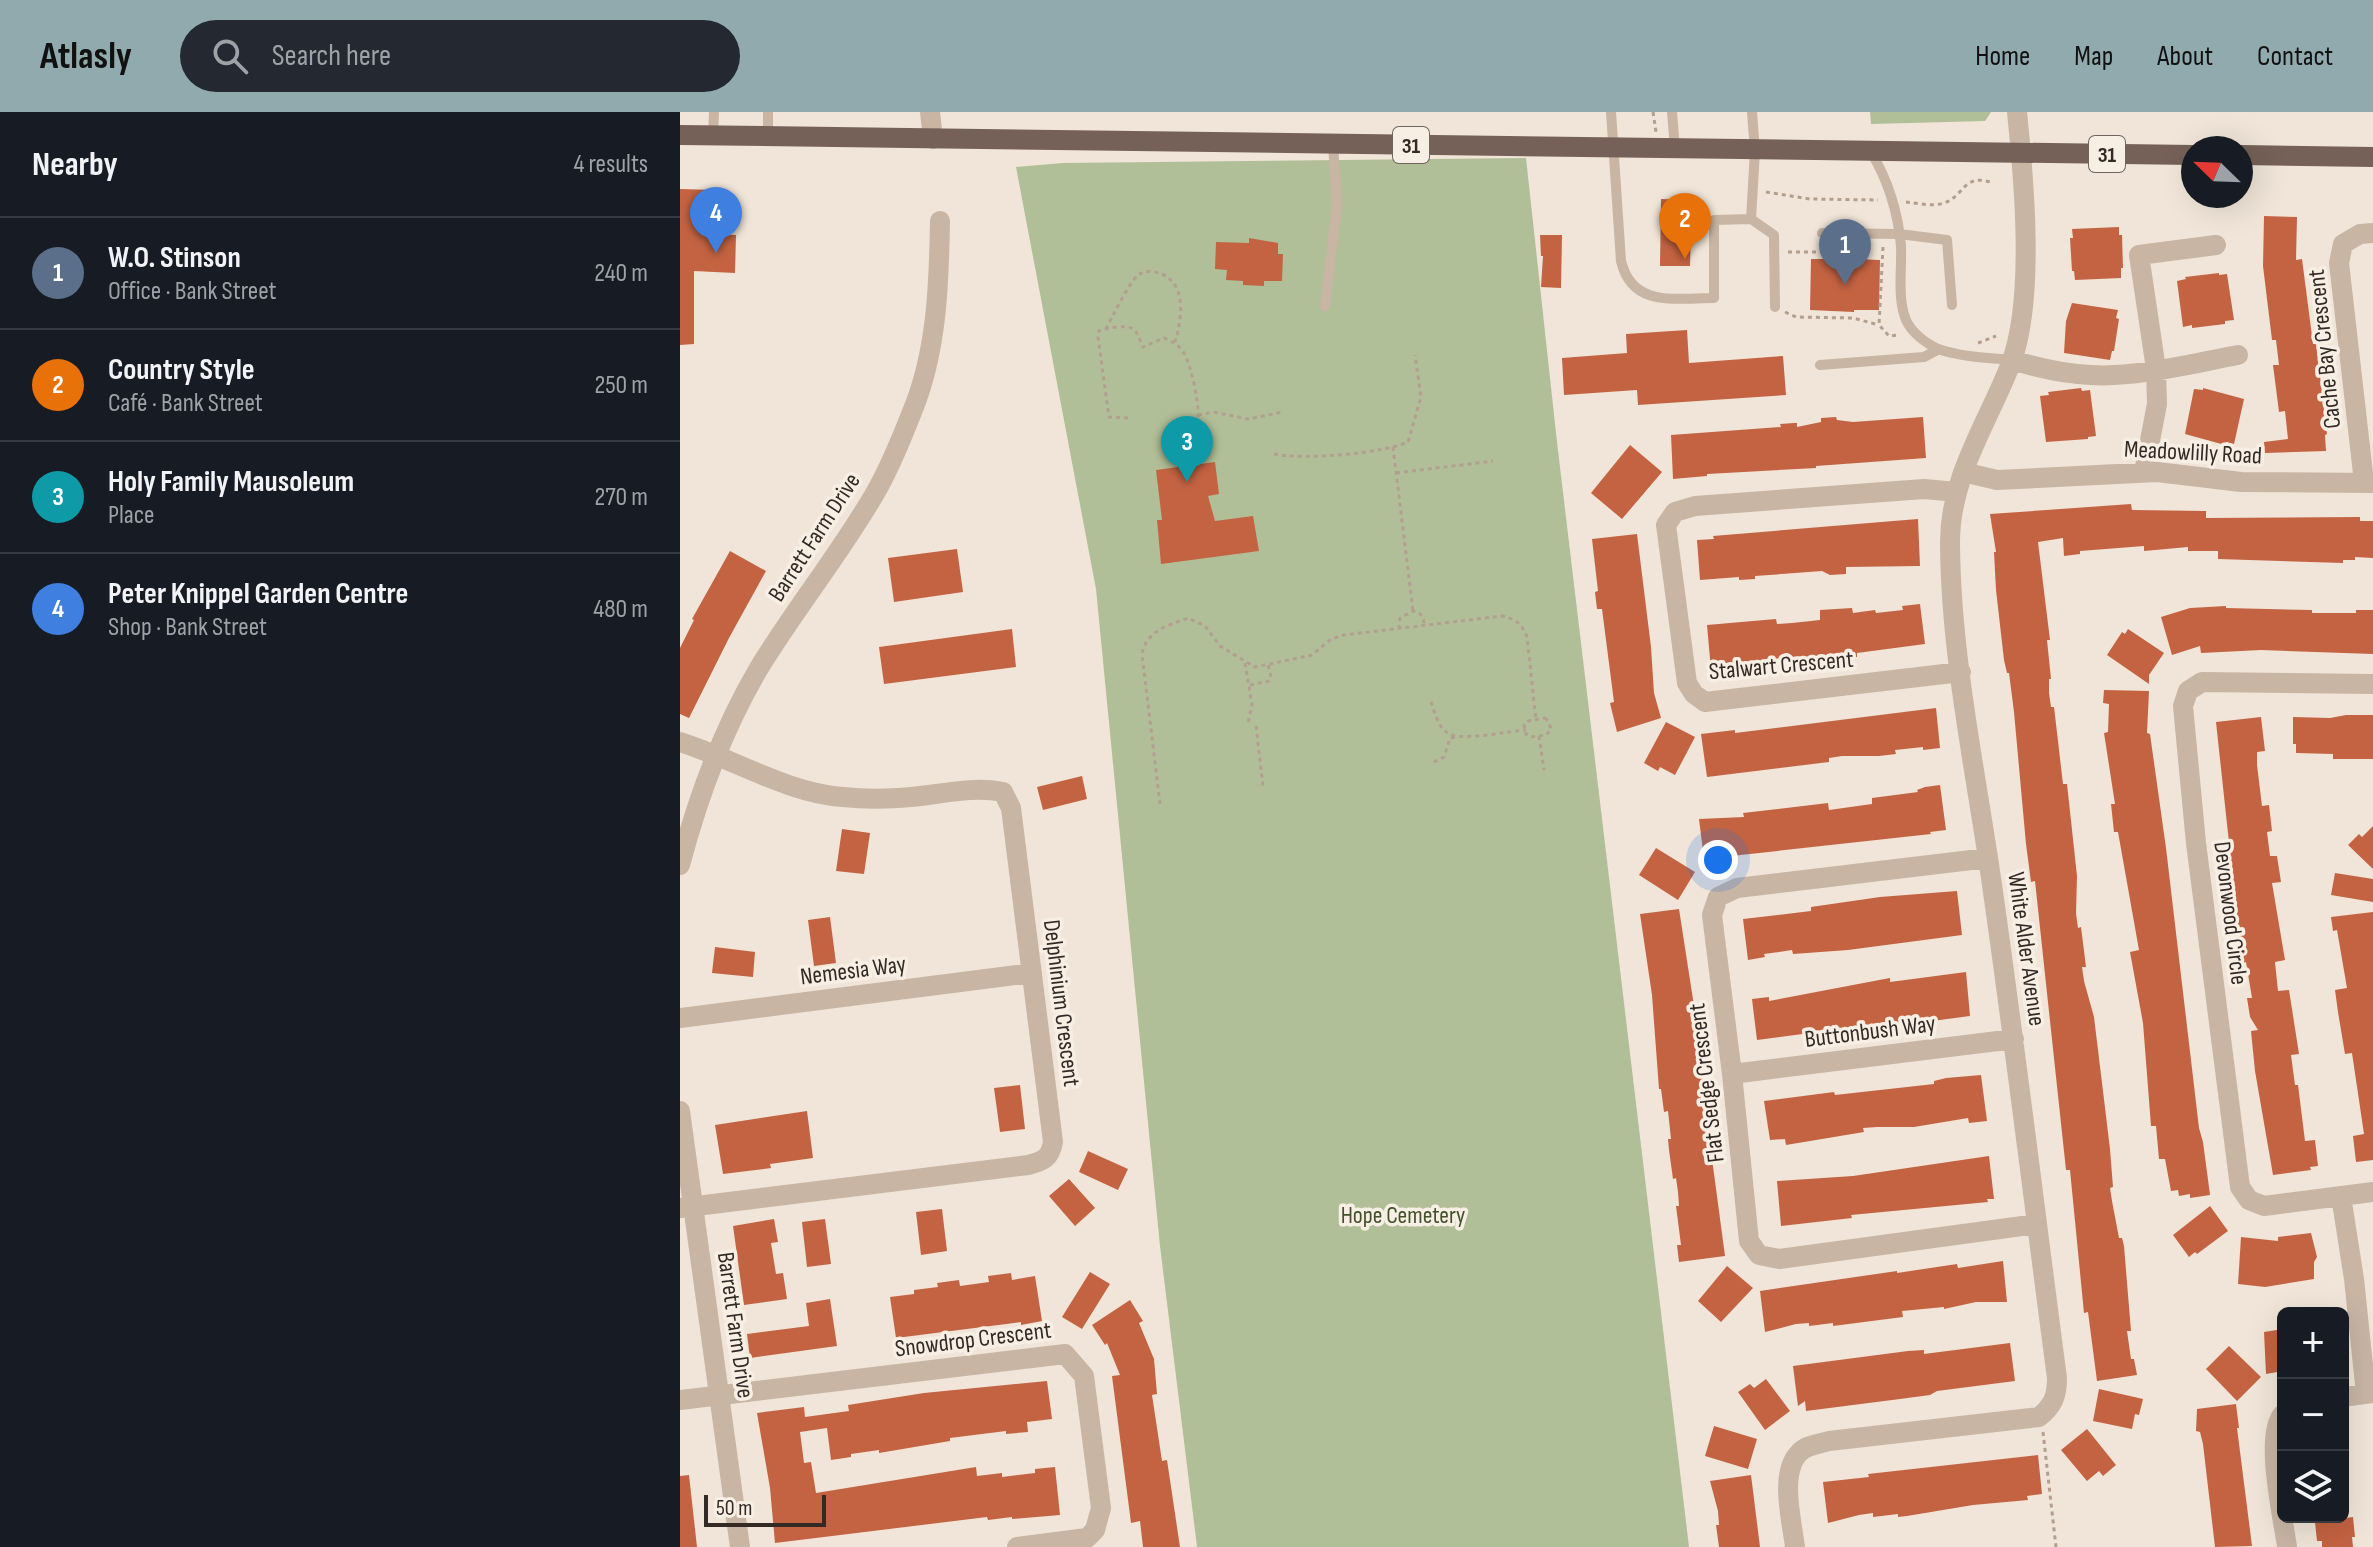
<!DOCTYPE html>
<meta charset="utf-8">
<style>
:root{--surface:#171b24;--page:#242831;--text:#f1f3f6;--muted:#9ea1a6;--line:#363941;--accent:#91aaad}
body{margin:0;font-family:"Sofia Sans Condensed",sans-serif;background:var(--page);color:var(--text)}
.controls{position:absolute;right:24px;bottom:24px;display:grid;overflow:hidden;border-radius:12px;box-shadow:0 8px 32px #0002}
.controls button{width:72px;height:72px;display:grid;place-items:center;padding:0;border:0;border-bottom:2px solid var(--line);background:var(--surface);color:var(--text);font:40px sans-serif}
.compass{position:absolute;left:1501px;top:24px;width:72px;height:72px;border-radius:50%;background:var(--surface);box-shadow:0 8px 32px #0002;rotate:293deg}
.scale{position:absolute;left:24px;bottom:20px;width:122px;box-sizing:border-box;padding-left:8px;border:4px solid #332a26;border-top:0;font-size:22px;line-height:28px;white-space:nowrap;color:#332a26;-webkit-text-stroke:6px #f8efe4;paint-order:stroke}
.you{position:absolute;left:1038px;top:748px;width:28px;height:28px;margin:-20px;border:6px solid #fff;border-radius:50%;background:#1a73e8;box-shadow:0 0 0 12px #1a73e833}
.badge{display:grid;place-items:center;width:52px;height:52px;border-radius:50%;background:var(--accent);color:#fff;font-size:26px;font-weight:700}
.pin{position:absolute;translate:-50% -66px;filter:drop-shadow(0 2px 4px #0008)}
.pin::after{content:'';position:absolute;top:42px;width:28px;height:24px;background:inherit;clip-path:polygon(0 0,100% 0,50% 100%)}
.list{margin:0;padding:0;list-style:none}
h2{display:flex;justify-content:space-between;align-items:center;height:104px;margin:0;padding:0 32px;font-size:34px}
h2 small{font-size:26px;font-weight:400;color:var(--muted)}
.list li{display:grid;grid-template-columns:52px 1fr auto;gap:24px;align-items:center;box-sizing:border-box;height:112px;padding:0 32px;border-top:2px solid var(--line)}
.list b{display:block;font-size:30px;white-space:nowrap}
.list p{margin:0;font-size:26px;white-space:nowrap;color:var(--muted)}
.list em{font-size:26px;font-style:normal;color:var(--muted)}
.icon{flex:none;width:44px;height:44px;fill:none;stroke:currentColor;stroke-width:2;stroke-linecap:round;stroke-linejoin:round}
.map{position:relative;flex:none;width:1693px;height:1435px;overflow:hidden}
header{display:flex;align-items:center;gap:48px;box-sizing:border-box;height:112px;padding:0 40px;background:var(--accent);color:#111}
header strong{font-size:38px}
nav{display:flex;gap:44px;margin-inline-start:auto;font-size:28px}
.search{width:560px;height:72px;background:var(--page);display:flex;align-items:center;gap:20px;box-sizing:border-box;padding:0 28px;border-radius:44px;color:var(--muted);font-size:30px}
main{display:flex}
aside{flex:1;background:var(--surface)}
.map>svg:first-child{display:block}
.green{fill:#b1bf98}
.building{fill:#c46342}
.lines{fill:none;stroke-linecap:round;stroke-linejoin:round}
.path{stroke:#b39f8f;stroke-width:3;stroke-dasharray:4 4;stroke-linecap:butt}
.service{stroke:#c8b5a4;stroke-width:10}
.minor{stroke:#c8b5a4;stroke-width:20}
.tertiary{stroke:#c8b5a4;stroke-width:20}
.primary{stroke:#756157;stroke-width:20}
.labels{text-anchor:middle;stroke-width:7;stroke-linejoin:round;paint-order:stroke}
.shield{fill:#f8efe4;stroke:#6e655f;stroke-width:2}
.shield-label{font-size:22px;font-weight:bold;fill:#332a26}
.street-label{font-size:24px;fill:#332a26;stroke:#f8efe4}
.park-label{font-size:24px;fill:#42512a;stroke:#f8efe4}
</style>
<header>
<strong>Atlasly</strong>
<div class="search"><svg class="icon" aria-label="search" viewBox="0 0 24 24"><circle cx="10" cy="10" r="6"/><path d="M15 15l6 6"/></svg>Search here</div>
<nav><a>Home</a><a>Map</a><a>About</a><a>Contact</a></nav>
</header>
<main>
<aside>
<h2>Nearby<small>4 results</small></h2>
<ul class="list">
<li><span class="badge" style="background:#5c6f8a">1</span><div><b>W.O. Stinson</b><p>Office · Bank Street</p></div><em>240 m</em></li>
<li><span class="badge" style="background:#e8710a">2</span><div><b>Country Style</b><p>Café · Bank Street</p></div><em>250 m</em></li>
<li><span class="badge" style="background:#0f9aa8">3</span><div><b>Holy Family Mausoleum</b><p>Place</p></div><em>270 m</em></li>
<li><span class="badge" style="background:#3f7fe0">4</span><div><b>Peter Knippel Garden Centre</b><p>Shop · Bank Street</p></div><em>480 m</em></li>
</ul>
</aside>
<div class="map">
<svg width="1693" height="1435" viewBox="0 0 1693 1435">
<rect width="100%" height="100%" fill="#f0e5d8"/>
<!-- green -->
<path class="green" d="M1190,0H1311L1305,9L1191,12Z
M846,46L877,330L1009,1435H517L480,1134L416,477L336,55L383,51Z"/>
<!-- building -->
<path class="building" d="M0,77L35,78L34,122L56,123L55,161L14,159V232L0,233Z
M981,87L1012,88L1010,154H980Z
M1584,104L1617,105L1616,148L1622,147L1633,232H1636L1647,322L1645,323L1646,339L1585,341L1584,330L1608,327L1605,299L1599,300L1593,253H1599L1596,228H1592L1583,154Z
M1439,115V123H1442L1443,156H1441V166L1395,168L1394,159H1392L1390,126H1393L1392,117Z
M860,123H882L881,176L861,175L863,144H861Z
M569,126L598,131V142H603L602,169H584V174L563,173V169L546,168L547,158L535,157L536,130L569,131Z
M1145,143H1174V147L1200,148L1199,198H1174V200L1130,198L1131,147H1144Z
M1539,161V163L1547,162L1554,208L1545,209V212L1512,216V213L1503,215L1497,169L1506,167L1505,165Z
M1392,191L1438,198L1436,206L1439,207L1434,239H1432L1430,248L1384,241L1386,209Z
M1007,218L1009,251L1103,244L1106,283L958,293L957,278L884,283L882,246L947,241L946,222Z
M1401,276L1402,279L1410,278L1416,324L1408,325V327L1366,330L1360,284L1369,283L1368,280Z
M1523,276L1564,287L1554,332L1546,330L1545,333L1505,322L1514,277L1523,278Z
M1156,305L1157,308L1173,310L1243,305L1246,346L1136,354V356L1027,362V364L993,367L991,323L1101,315L1100,312L1114,311H1117V315L1141,310V306Z
M950,333L982,360L942,407L911,381Z
M535,350L539,382L528,384L535,409L573,404L579,439L481,452L477,408H482L476,358Z
M1451,392L1452,398L1526,399V406L1680,405V409H1693V446L1675,445V448H1663V451L1538,447V439H1508V435L1464,439V434L1400,439V442L1384,444L1383,426L1358,430L1370,528H1367L1371,567H1369V581L1371,595H1374L1383,672H1387L1397,764L1396,802L1398,816L1401,815L1406,855H1402L1404,869L1414,905L1430,1037L1433,1075L1430,1076L1432,1089L1439,1126H1442L1444,1134L1451,1219H1447L1451,1247H1454L1457,1263L1417,1269L1408,1200L1404,1201L1390,1058H1386L1355,769L1351,770L1346,732L1334,600L1329,561H1327L1324,548L1316,478L1314,440H1316L1310,402Z
M1238,407L1240,454L1166,455V462L1150,463L1142,459L1075,464V467L1059,468V465L1020,468L1017,428L1034,427L1033,424Z
M957,422L971,535L974,581L981,606L937,620L930,591L934,590L922,497H917L915,480L918,479L912,427Z
M277,437L283,480L214,490L208,446Z
M50,439L86,459L49,526L9,606L0,602V536L14,508L12,507Z
M1240,492L1245,532L1177,541V545L1161,546L1160,543L1122,547L1101,551L1102,553L1048,560L1047,556L1031,558L1027,513L1096,507L1097,512L1112,511L1140,508V498L1172,496L1173,501L1195,498L1196,501L1223,498L1222,494Z
M1546,494V496L1632,498V501H1676V498H1693V542L1581,538L1521,541L1520,534L1492,543L1481,505L1510,496Z
M332,517L336,555L204,572L199,535Z
M1448,517L1484,541L1469,563V572L1427,543L1442,520L1445,522Z
M1424,578L1469,579L1467,621L1470,622L1486,736L1519,1016L1523,1030L1530,1083L1510,1086V1082L1499,1084L1498,1078L1491,1079L1485,1047H1479L1476,1014H1471L1463,911L1450,840L1459,838L1438,720H1434L1431,692H1435L1424,621L1428,620L1429,592L1423,591Z
M1256,596L1260,636L1243,638V635L1215,638L1216,642L1199,644H1162L1149,646V650L1027,665L1021,622L1055,618V621Z
M1666,603H1693V647H1653V642L1616,641V632H1613V605L1650,606Z
M1581,605L1585,639L1577,640V653L1582,694L1589,693L1592,719L1587,720L1590,744H1597L1601,770L1592,771L1605,848L1595,850L1598,879L1609,878L1619,942L1611,943L1615,973H1618L1625,1029L1635,1028L1638,1054L1630,1055L1631,1058L1593,1063L1575,959L1571,919L1578,918L1570,905L1567,886H1572L1566,850L1562,851L1536,610Z
M986,610L1015,625L995,663L980,655L978,659L964,651Z
M402,664L407,687L363,698L357,675Z
M1260,673L1266,718L1250,720L1251,722L1024,747L1019,707L1064,705L1063,701L1148,691L1149,698L1192,692V686L1238,680L1237,678L1245,675Z
M1693,714V757L1668,733L1679,722L1682,725Z
M162,717L190,721L184,762L156,759Z
M976,736L1015,760L998,788L959,763Z
M1655,761L1693,767V790L1651,783Z
M1277,779L1282,823L1168,838L1113,842L1112,838L1099,840L1084,842L1085,845L1068,848L1063,807L1131,799V795L1200,785Z
M999,797L1021,939L1026,1002L1045,1144L999,1150L997,1133H1001L996,1094H999L998,1080L996,1066L993,1067L989,1038L988,1027H991L988,999L984,1000L981,977H979L972,883L960,802Z
M1693,800V1048L1676,1050L1673,1024L1684,1022L1672,941L1665,942L1658,900L1655,878L1667,876L1657,818L1653,819L1651,805Z
M150,805L156,851L134,854L128,808Z
M35,835L75,840L73,865L32,861Z
M1286,860L1290,904L1146,923L1145,919L1077,928L1072,887L1089,885V889L1194,869L1210,866V870Z
M1301,963L1307,1009L1289,1011L1288,1006L1234,1015H1197L1183,1016L1184,1020L1106,1033L1105,1027L1090,1028L1084,989L1154,980L1155,983L1254,972V969L1266,966Z
M340,973L345,1017L320,1020L314,976Z
M127,999L133,1046L90,1052L91,1056L43,1062L35,1013Z
M408,1039L448,1057L438,1078L399,1060Z
M1309,1044L1314,1087H1307L1308,1090L1171,1103L1172,1106L1101,1114L1097,1069L1173,1064Z
M389,1067L415,1096L395,1114L369,1084Z
M1530,1094L1548,1119L1517,1142L1515,1140L1509,1145L1493,1123Z
M262,1097L267,1139L241,1143L236,1100Z
M94,1107L98,1130L91,1131L96,1162L103,1161L107,1187L64,1193L53,1114Z
M145,1107L151,1152L127,1155L122,1110Z
M1631,1121L1637,1145L1634,1150V1167L1585,1175L1558,1172L1561,1125L1598,1129V1125Z
M1323,1149L1327,1190H1296L1264,1197V1195L1222,1199L1223,1205L1153,1214V1211L1129,1214V1211L1116,1212L1085,1220L1080,1179L1217,1159V1161L1277,1152L1278,1156Z
M1047,1154L1073,1176L1041,1210L1018,1189Z
M410,1160L430,1172L402,1217L382,1205Z
M331,1161L332,1168L355,1164L362,1209L341,1213V1210L216,1226L210,1185L234,1182V1178L258,1175L257,1171L279,1168L280,1174L309,1170L308,1164Z
M150,1187L157,1234L70,1246L67,1222L129,1214L126,1191Z
M450,1188L463,1209L459,1211L474,1247L477,1282L472,1283L482,1349L487,1348L500,1435H463L460,1409L451,1411L432,1264L440,1263L427,1231L425,1233L412,1213Z
M1603,1217V1259L1586,1262L1584,1220Z
M1330,1231L1335,1269L1257,1279L1250,1283L1220,1287L1126,1299L1125,1289L1118,1294L1113,1254L1228,1239L1244,1238V1242Z
M1549,1234L1581,1265L1557,1289L1526,1257Z
M1086,1267L1110,1299L1085,1318L1058,1280L1070,1272L1074,1276Z
M367,1269L372,1307L347,1310L348,1320L326,1322V1319L270,1326V1329L199,1341V1338L171,1342V1345L151,1348L147,1316L120,1320L124,1351L131,1350L136,1381L296,1355L297,1364L322,1361V1365L355,1361V1357L375,1355L380,1403L332,1407V1405L308,1408L307,1405L95,1431L90,1376L77,1301L124,1295L125,1305L169,1299L168,1293L244,1281Z
M1419,1277L1463,1287L1459,1303L1455,1302L1452,1317L1413,1309Z
M1556,1292L1559,1316H1557L1572,1434L1535,1435L1523,1332L1520,1320L1516,1319L1517,1297Z
M1034,1314L1077,1327L1068,1357L1025,1344Z
M1407,1317L1436,1353L1423,1364L1419,1359L1407,1369L1381,1338Z
M1358,1343L1362,1382L1347,1384L1348,1388L1293,1393L1227,1404L1218,1405V1402L1193,1405V1401L1179,1403L1148,1411L1143,1370L1189,1365L1188,1362Z
M9,1363L17,1435H0V1364Z
M1071,1363L1080,1435H1039L1036,1413H1039L1038,1399L1030,1369Z
M1673,1405L1675,1425H1672L1673,1435H1642V1429H1637L1635,1410Z"/>
<g class="lines">
<!-- path -->
<path class="path" d="M973,0L976,20
M1086,80L1130,87L1198,88
M1226,90C1238,91 1252,95 1264,91C1284,85 1283,60 1313,71
M1203,135L1199,213L1209,224L1220,223
M1108,140H1141L1144,133
M1105,200L1116,205L1173,206L1199,213
M426,217C431,207 450,169 458,163C465,158 475,159 482,162C508,174 501,209 495,230
M1298,231L1316,224
M518,303L533,300L568,307L603,300
M448,306L429,305L418,225L419,219C427,216 446,212 453,217C458,220 460,230 463,235L484,226C493,230 499,233 504,241C511,254 519,289 518,304C517,317 509,328 502,338
M713,335L733,499
M594,342C623,348 700,342 728,330L741,285L735,243
M716,361L813,349
M719,517L720,506L733,499C741,501 744,504 744,513
M565,551L572,593L568,611
M570,573L589,569L591,565L588,552
M751,590C755,601 758,617 770,622C785,629 828,619 846,618
M865,606L869,610L871,618L866,623L850,625L846,622L844,613L848,609Z
M576,614L583,674
M859,624L864,658
M754,650L764,645L770,626L777,625
M480,692L462,542C467,518 487,514 508,506L525,514L540,534L575,555L632,543L651,527L664,523L822,504C836,507 842,512 847,525L856,608
M1363,1320L1376,1435"/>
<!-- service -->
<path class="service" d="M88,0V25
M931,0L941,149C952,196 996,186 1034,186V108L1071,107
M992,0L995,37
M1072,0L1075,39L1071,107L1094,123L1095,195
M33,24L34,0
M1191,40C1209,70 1218,100 1221,134C1222,158 1217,186 1226,208C1232,221 1246,231 1258,237C1281,245 1309,246 1332,248
M1142,121L1219,122L1267,128L1272,193
M645,194L657,94L653,32
M1140,253L1244,245L1259,237"/>
<!-- minor -->
<path class="minor" d="M1332,248C1358,256 1384,262 1411,263C1456,266 1514,251 1558,243
M1283,360L1317,368L1477,360L1561,370L1693,371
M1464,360L1477,292L1476,257L1459,143L1536,133
M1684,370L1659,151L1663,132L1680,122L1693,121
M1277,380L1244,377L1015,394L995,400L986,413L1007,571L1014,582L1025,590L1281,560
M1693,572L1522,570L1508,579L1503,594L1516,731L1560,1075L1569,1088L1584,1094L1693,1080
M0,630C54,647 107,681 163,685C181,687 200,687 218,686C253,685 288,673 323,680L331,696L373,1030C370,1047 363,1049 348,1053L0,1096
M1308,746L1057,776L1038,785L1032,803L1052,962L1069,1129L1079,1143L1099,1147L1357,1112
M0,906L352,861
M1052,962L1334,927
M1661,1084L1674,1167L1686,1282
M1663,1285L1693,1281
M0,1288L385,1242L404,1264L421,1396L415,1418L407,1426L337,1435
M1603,1302C1584,1323 1603,1405 1607,1435
M1115,1435C1112,1410 1099,1361 1119,1341C1126,1333 1139,1332 1149,1329L1359,1305C1373,1294 1377,1284 1377,1266C1355,1100 1335,933 1311,766C1295,656 1271,544 1270,433C1269,365 1308,311 1331,251C1355,187 1344,68 1337,0"/>
<!-- tertiary -->
<path class="tertiary" d="M250,0L253,27
M0,753C18,685 43,617 79,556C115,497 159,443 194,383C209,358 221,328 232,300C257,240 259,172 260,109
M0,999L60,1435"/>
<!-- primary -->
<path class="primary" d="M0,23L1513,43
M1561,43L1693,45"/>
</g>
<g class="labels">
<!-- shield labels -->
<g class="shield">
<rect x="713" y="15" width="36" height="36" rx="6"/>
<rect x="1409" y="24" width="36" height="36" rx="6"/>
</g>
<g class="shield-label">
<text x="731" y="41">31</text>
<text x="1427" y="50">31</text>
</g>
<!-- street labels -->
<g class="street-label">
<text transform="translate(1644 237) rotate(-96)" y="8">Cache Bay Crescent</text>
<text transform="translate(1513 340) rotate(3)" y="8">Meadowlilly Road</text>
<text transform="translate(134 425) rotate(-57)" y="8">Barrett Farm Drive</text>
<text transform="translate(1101 553) rotate(-5)" y="8">Stalwart Crescent</text>
<text transform="translate(1551 801) rotate(83)" y="8">Devonwood Circle</text>
<text transform="translate(1347 837) rotate(82)" y="8">White Alder Avenue</text>
<text transform="translate(173 858) rotate(-7)" y="8">Nemesia Way</text>
<text transform="translate(382 891) rotate(83)" y="8">Delphinium Crescent</text>
<text transform="translate(1190 919) rotate(-7)" y="8">Buttonbush Way</text>
<text transform="translate(1026 971) rotate(-97)" y="8">Flat Sedge Crescent</text>
<text transform="translate(56 1213) rotate(82)" y="8">Barrett Farm Drive</text>
<text transform="translate(293 1227) rotate(-7)" y="8">Snowdrop Crescent</text>
</g>
<!-- park labels -->
<g class="park-label">
<text x="723" y="1111">Hope Cemetery</text>
</g>
</g>
</svg>
<div class="controls">
<button>+</button>
<button>−</button>
<button><svg class="icon" aria-label="layers" viewBox="0 0 24 24"><path d="M12 4l9 5-9 5-9-5zM3 14l9 5 9-5"/></svg></button>
</div>
<svg class="compass" viewBox="-18 -18 36 36"><path d="M0-13l5 13h-10z" fill="#e53935"/><path d="M0 13l5-13h-10z" fill="#9ea1a6"/></svg>
<div class="scale">50 m</div>
<div class="you"></div>
<div class="pin badge" style="left:1165px;top:173px;background:#5c6f8a">1</div>
<div class="pin badge" style="left:1005px;top:147px;background:#e8710a">2</div>
<div class="pin badge" style="left:507px;top:370px;background:#0f9aa8">3</div>
<div class="pin badge" style="left:36px;top:141px;background:#3f7fe0">4</div>
</div>
</main>
